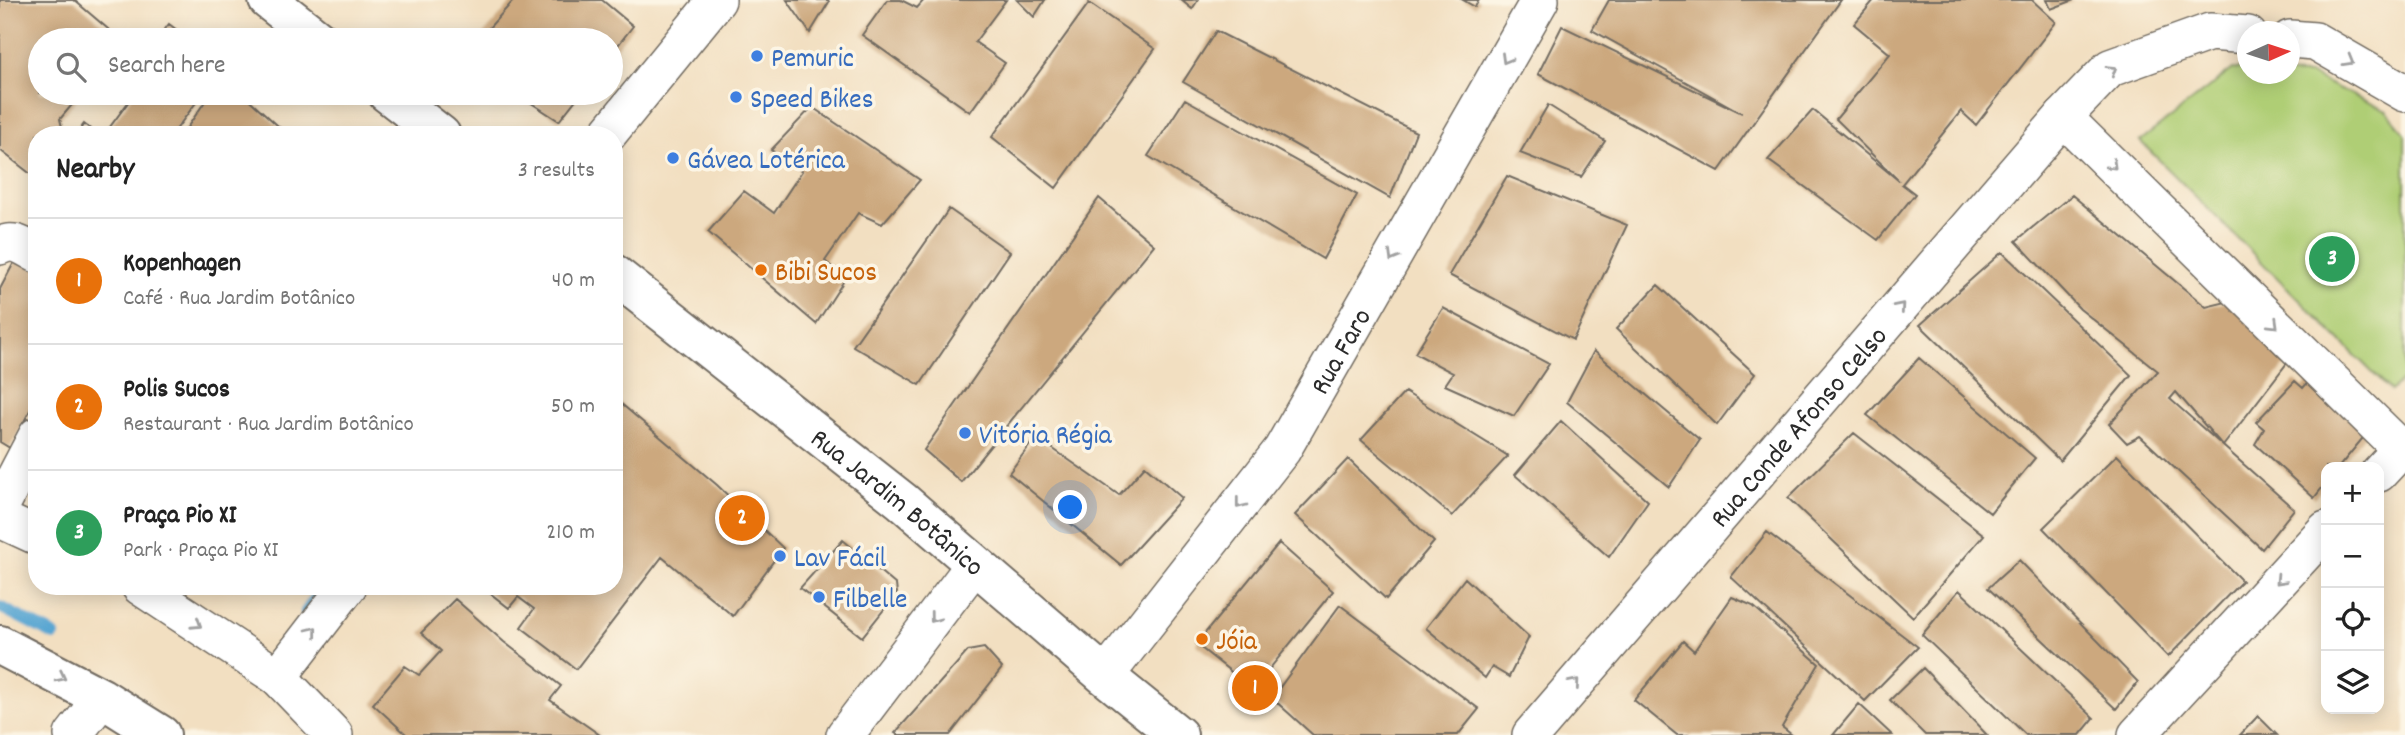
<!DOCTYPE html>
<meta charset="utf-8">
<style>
:root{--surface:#fff;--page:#f2f2f2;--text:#222;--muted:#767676;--line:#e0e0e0;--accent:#d1495b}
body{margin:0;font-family:Dekko,sans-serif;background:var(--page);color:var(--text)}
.controls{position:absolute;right:21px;bottom:21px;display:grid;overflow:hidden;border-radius:14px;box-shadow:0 4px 18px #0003}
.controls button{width:63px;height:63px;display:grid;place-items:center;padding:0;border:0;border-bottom:2px solid var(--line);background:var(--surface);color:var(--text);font:35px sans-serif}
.compass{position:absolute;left:2237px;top:21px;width:63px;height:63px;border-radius:50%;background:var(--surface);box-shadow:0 4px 18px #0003;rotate:87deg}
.you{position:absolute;left:1071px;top:508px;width:24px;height:24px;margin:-18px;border:5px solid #fff;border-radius:50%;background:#1a73e8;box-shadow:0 0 0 10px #1a73e833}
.badge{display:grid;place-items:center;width:46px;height:46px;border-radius:50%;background:var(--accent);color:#fff;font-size:23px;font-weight:700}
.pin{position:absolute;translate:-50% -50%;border:4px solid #fff;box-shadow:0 2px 7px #0006}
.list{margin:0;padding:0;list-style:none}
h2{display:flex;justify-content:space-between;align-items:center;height:91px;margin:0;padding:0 28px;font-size:30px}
h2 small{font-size:23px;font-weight:400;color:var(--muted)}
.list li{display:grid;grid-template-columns:46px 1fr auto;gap:21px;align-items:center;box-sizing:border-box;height:126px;padding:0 28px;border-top:2px solid var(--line)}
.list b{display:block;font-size:26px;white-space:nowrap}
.list p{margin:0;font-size:23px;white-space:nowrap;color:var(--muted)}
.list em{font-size:23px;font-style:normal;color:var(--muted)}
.icon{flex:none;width:38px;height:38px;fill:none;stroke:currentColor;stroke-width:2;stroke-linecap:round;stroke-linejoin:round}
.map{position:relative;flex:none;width:2405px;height:735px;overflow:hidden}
.search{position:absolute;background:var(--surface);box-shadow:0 4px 18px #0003;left:28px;top:28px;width:595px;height:77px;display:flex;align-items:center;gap:18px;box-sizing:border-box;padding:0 24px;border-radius:38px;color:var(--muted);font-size:26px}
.panel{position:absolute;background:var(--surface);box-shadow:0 4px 18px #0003;left:28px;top:126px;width:595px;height:469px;border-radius:28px}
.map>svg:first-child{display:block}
.green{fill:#afce75;stroke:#6d7c50;stroke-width:2}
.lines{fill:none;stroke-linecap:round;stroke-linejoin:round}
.stream{stroke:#58a6d2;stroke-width:12}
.building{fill:#cca87e;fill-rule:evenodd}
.minor-casing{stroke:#716a60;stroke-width:40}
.tertiary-casing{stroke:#716a60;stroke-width:42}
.secondary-casing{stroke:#716a60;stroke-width:42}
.minor{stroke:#fff;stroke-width:37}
.tertiary{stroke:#fff;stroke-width:38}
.secondary{stroke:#fff;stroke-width:38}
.oneway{stroke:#a0a0a0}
.shop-dot{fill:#3f7fe0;stroke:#fcf5e5;stroke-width:2.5}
.food-dot{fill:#e8710a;stroke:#fcf5e5;stroke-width:2.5}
.labels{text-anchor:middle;stroke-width:7;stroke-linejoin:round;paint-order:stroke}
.shop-label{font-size:28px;fill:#366cbe;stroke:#fcf5e5;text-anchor:start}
.food-label{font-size:28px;fill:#c56008;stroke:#fcf5e5;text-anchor:start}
.street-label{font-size:28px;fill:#2b2b2b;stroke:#fcf5e5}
</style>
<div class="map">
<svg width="2405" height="735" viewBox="0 0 2405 735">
<rect width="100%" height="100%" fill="#fcf5e5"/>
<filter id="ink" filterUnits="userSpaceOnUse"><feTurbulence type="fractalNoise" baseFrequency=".0143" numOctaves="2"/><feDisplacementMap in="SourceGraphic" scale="14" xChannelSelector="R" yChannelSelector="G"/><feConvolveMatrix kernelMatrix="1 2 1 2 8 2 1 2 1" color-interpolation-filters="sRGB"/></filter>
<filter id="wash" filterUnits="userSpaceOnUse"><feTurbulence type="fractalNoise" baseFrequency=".00686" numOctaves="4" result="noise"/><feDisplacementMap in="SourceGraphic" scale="28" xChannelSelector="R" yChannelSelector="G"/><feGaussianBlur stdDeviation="1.57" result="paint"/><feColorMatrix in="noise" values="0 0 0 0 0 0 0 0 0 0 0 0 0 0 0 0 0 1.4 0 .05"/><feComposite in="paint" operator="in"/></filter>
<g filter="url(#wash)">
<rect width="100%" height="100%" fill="#f2dfc1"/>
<!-- green -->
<path class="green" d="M2233,69L2247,70L2248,74L2310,75L2387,111L2405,133V377L2391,391L2140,141Z"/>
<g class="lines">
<!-- stream -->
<path class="stream" d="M0,607L54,635
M306,612L324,586"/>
</g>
<g id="blocks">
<!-- building -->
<path class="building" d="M0,0H74L121,40H40V93H82L60,119L64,135H37V179L0,150Z
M514,0H602L633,26L611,54V40H478Z
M787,0H828L829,2L810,33Z
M887,0H901L917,8L924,0H1006L975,42L1005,63L970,112L862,35Z
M1017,0H1045L1034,17Z
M1181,0H1198L1192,9Z
M1463,0H1479L1475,7Z
M1609,0H1841L1719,171L1538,74L1562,26L1742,113L1592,30Z
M1874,0H2032L2056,22L1976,125L1961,111L1902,184L1915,194L1878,240L1768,160L1813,110L1899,181L1836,119L1890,54L1854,24Z
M2047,0H2074L2051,9Z
M1089,3L1155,49L1056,188L992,137Z
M169,24L190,40H157Z
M1216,31L1416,132L1390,198L1183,82Z
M135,93H203L172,135H104Z
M211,93H242L288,135H182Z
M516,93H581L559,121Z
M1185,99L1357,195L1323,259L1148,156Z
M1548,105L1605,141L1581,177L1520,153Z
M812,107L920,180L882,224L858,213L825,261L845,279L816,324L708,232L744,191L774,213L802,171L771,150Z
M84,124L98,135H76Z
M1507,176L1627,225L1573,340L1449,275Z
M2072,195L2206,307L2230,301L2290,359L2223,446L2294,509L2262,549L2140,436L2127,443L2109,424L2158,371L2080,309L2016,241ZM2176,392L2223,446L2170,399Z
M1099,198L1154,245L961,482L924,450Z
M949,209L1010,252L920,385L853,346Z
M2002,252L2131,375L2060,461L1920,325Z
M18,255L37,267V397L10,448L0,442V289Z
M1658,285L1755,374L1717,425L1616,329Z
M1443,308L1549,364L1514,416L1445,385L1453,373L1415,353Z
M1594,351L1700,440L1669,487L1567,402Z
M1919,358L2035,458L1990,513L1867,415Z
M2316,373L2367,433L2339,467H2326V483L2314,498L2255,444L2264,429L2256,422L2295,381L2303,388Z
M1405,392L1508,456L1452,516L1361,440Z
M619,402L717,485L783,548L733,616L662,557L576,669L521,627L534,609L518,597L509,608L481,586H614V404Z
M1561,421L1648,501L1609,557L1515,475Z
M1854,433L1984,535L1913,617L1788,498Z
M1036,437L1119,495L1145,466L1182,498L1121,565L1009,473Z
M2117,455L2242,581L2168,657L2043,528Z
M1348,459L1434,542L1386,599L1295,515Z
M1767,532L1918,647L1865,701L1731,577Z
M843,540L896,585L897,593L862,637L800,588Z
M1279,543L1333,591L1253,689L1196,644Z
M2019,560L2138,682L2116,709L1988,588Z
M1465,578L1529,637L1509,677L1492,667L1485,678L1426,628Z
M1959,590L2094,718L2080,735H2026L1922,635Z
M1732,597L1753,606L1819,664L1782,727L1792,735H1677L1634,700L1683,641L1694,651Z
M455,599L504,642L561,686L550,700L600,735H407L373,704L405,666L419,675L441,651L421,633Z
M1340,605L1479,709L1458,735H1313L1272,698Z
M984,648L1002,668L950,735H898L895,733L968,651Z
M1923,668L1987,735H1925L1890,700Z
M1859,704L1892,735H1833Z
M2258,716L2277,735H2240Z"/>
</g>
</g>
<g filter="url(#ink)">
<use href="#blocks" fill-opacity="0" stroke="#716a60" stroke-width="2"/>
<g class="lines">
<!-- minor casing -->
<g class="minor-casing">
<g id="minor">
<path d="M2290,39L2315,41L2405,93"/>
<path d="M2063,117L2401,449"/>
<path d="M607,135L717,0"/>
<path d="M0,246C14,238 24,247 37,254"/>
<path d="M2379,473L2405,445"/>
<path d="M0,507L37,436"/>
<path d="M0,519L37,536"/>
<path d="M140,586L278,677L334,735"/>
<path id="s1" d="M1105,676L1282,450L1540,0"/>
<path d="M278,677L348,586"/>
<path d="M73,735L102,698"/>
<path d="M845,735L975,564"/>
<path id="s2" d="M1531,735L2063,117L2110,68L2210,32L2248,35"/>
<path d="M2137,735L2326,530"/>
</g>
</g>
<!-- tertiary casing -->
<g class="tertiary-casing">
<path id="tertiary" d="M0,645L102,698L161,735"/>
</g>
<!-- secondary casing -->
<g class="secondary-casing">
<g id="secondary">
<path d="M268,0L319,40"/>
<path d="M387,93L441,135"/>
<path id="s3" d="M614,274L902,501L1105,676L1178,735"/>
</g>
</g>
<!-- minor -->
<use href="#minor" class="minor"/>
<!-- tertiary -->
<use href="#tertiary" class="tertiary"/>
<!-- secondary -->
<use href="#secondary" class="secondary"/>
</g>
<!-- one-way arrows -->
<defs><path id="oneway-chevron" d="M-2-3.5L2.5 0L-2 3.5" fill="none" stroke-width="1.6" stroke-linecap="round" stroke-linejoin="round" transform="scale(1.75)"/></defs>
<g class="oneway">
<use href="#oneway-chevron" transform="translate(1506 59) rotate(120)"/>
<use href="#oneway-chevron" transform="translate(2349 61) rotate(30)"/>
<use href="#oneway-chevron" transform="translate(2112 70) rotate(-32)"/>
<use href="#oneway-chevron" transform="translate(2112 165) rotate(44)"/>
<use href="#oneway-chevron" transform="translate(1393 257) rotate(120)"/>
<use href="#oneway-chevron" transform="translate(1900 307) rotate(-49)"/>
<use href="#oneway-chevron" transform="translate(2274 324) rotate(44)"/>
<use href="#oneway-chevron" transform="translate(1240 504) rotate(128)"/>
<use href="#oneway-chevron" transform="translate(2280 580) rotate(133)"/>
<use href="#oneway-chevron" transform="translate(934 618) rotate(127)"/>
<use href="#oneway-chevron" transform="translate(197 624) rotate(33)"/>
<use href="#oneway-chevron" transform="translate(313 631) rotate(-52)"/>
<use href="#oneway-chevron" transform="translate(61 677) rotate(27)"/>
<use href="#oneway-chevron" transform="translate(1575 683) rotate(-49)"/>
</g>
</g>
<!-- markers -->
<g class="shop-dot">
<circle cx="757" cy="56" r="7"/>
<circle cx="736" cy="97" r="7"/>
<circle cx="673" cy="158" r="7"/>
<circle cx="965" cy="433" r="7"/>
<circle cx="780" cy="556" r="7"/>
<circle cx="819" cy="597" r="7"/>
</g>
<g class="food-dot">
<circle cx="761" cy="270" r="7"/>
<circle cx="1202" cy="639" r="7"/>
</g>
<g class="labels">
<!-- shop labels -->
<g class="shop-label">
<text x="771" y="66">Pemuric</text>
<text x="750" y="107">Speed Bikes</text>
<text x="687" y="168">Gávea Lotérica</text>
<text x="979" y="443">Vitória Régia</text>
<text x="794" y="566">Lav Fácil</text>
<text x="833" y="607">Filbelle</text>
</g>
<!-- food labels -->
<g class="food-label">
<text x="775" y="280">Bibi Sucos</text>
<text x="1216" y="649">Jóia</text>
</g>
<!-- street labels -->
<g class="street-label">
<text dy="10" stroke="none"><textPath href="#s1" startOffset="402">Rua Faro</textPath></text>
<text dy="10" stroke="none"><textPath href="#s2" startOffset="408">Rua Conde Afonso Celso</textPath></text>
<text dy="10" stroke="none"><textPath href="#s3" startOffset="364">Rua Jardim Botânico</textPath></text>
</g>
</g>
</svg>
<div class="controls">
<button>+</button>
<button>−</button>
<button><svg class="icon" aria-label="locate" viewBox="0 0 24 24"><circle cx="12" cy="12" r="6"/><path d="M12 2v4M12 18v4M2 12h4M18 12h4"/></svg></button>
<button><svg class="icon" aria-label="layers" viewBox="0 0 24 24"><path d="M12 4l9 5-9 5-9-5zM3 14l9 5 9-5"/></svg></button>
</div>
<svg class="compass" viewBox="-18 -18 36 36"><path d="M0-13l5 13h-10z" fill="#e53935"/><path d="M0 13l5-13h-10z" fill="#767676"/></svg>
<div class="you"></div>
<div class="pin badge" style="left:1255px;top:688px;background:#e8710a">1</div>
<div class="pin badge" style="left:742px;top:518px;background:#e8710a">2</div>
<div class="pin badge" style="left:2332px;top:259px;background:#2e9e5b">3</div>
<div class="search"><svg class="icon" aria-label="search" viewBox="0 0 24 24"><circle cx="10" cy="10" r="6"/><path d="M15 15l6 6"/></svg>Search here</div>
<section class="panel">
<h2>Nearby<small>3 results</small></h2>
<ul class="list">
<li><span class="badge" style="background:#e8710a">1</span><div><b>Kopenhagen</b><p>Café · Rua Jardim Botânico</p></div><em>40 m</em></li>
<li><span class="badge" style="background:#e8710a">2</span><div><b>Polis Sucos</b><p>Restaurant · Rua Jardim Botânico</p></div><em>50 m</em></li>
<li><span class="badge" style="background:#2e9e5b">3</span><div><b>Praça Pio XI</b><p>Park · Praça Pio XI</p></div><em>210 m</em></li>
</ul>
</section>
</div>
